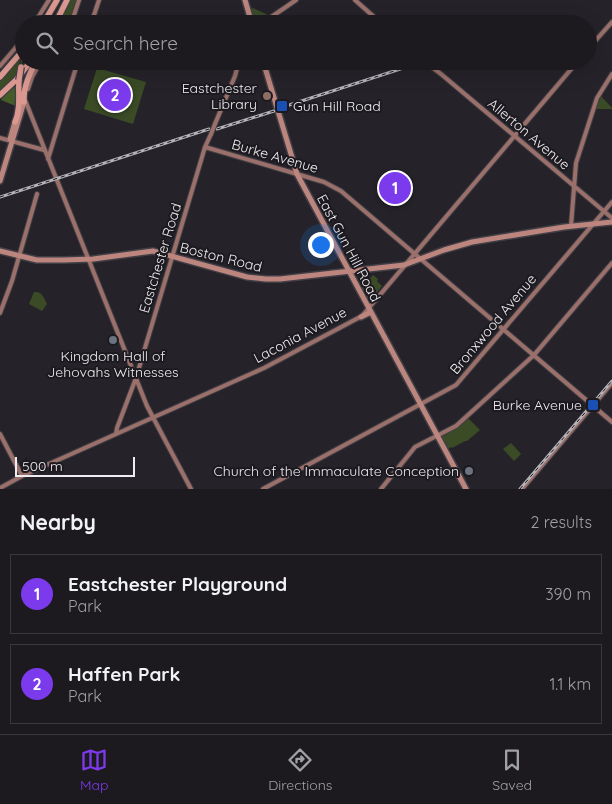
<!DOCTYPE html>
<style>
:root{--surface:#1c1a1f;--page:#29272c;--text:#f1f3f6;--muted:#a0a1a4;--line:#3a383d;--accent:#7c3aed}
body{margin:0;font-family:Quicksand,sans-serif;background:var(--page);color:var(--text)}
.scale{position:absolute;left:15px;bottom:12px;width:120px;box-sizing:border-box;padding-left:5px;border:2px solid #eeedf1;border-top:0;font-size:14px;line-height:18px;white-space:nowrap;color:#eeedf1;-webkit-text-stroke:4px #1c191f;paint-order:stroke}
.you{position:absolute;left:320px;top:244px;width:18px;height:18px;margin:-12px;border:4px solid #fff;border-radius:50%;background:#1a73e8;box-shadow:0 0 0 8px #1a73e833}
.badge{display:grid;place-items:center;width:32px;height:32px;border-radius:50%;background:var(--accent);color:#fff;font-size:16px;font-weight:700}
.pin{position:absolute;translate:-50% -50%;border:2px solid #fff;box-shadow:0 1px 5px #0006}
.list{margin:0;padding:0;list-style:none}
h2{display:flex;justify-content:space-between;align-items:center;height:65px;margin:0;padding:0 20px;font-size:21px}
h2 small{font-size:16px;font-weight:400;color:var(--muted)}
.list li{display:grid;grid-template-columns:32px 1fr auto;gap:15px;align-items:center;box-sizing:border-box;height:80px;margin:0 10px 10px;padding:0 10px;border:1px solid var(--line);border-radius:0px}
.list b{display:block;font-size:19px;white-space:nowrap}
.list p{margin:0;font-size:16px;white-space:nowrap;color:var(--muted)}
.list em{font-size:16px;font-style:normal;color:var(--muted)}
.icon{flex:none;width:28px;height:28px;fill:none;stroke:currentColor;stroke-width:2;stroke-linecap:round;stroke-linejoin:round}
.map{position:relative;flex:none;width:612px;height:489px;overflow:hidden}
.search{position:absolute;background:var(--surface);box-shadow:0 5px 20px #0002;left:15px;right:15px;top:15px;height:55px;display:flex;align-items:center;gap:12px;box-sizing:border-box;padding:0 18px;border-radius:28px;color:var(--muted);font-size:19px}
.sheet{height:245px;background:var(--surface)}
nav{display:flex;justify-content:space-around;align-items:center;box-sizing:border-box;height:70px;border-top:1px solid var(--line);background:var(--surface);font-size:14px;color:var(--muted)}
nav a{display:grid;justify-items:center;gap:2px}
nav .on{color:var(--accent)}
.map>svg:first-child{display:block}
.green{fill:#3b4b26}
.forest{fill:#465c28}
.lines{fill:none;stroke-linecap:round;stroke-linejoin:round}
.secondary-casing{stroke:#413f45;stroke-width:6}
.primary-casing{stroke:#413f45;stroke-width:8}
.highway-casing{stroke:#413f45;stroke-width:8}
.secondary{stroke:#9b706b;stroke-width:4}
.primary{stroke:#bc857e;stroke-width:5}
.highway{stroke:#da9890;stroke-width:5.5}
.rail-casing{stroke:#b3b2b7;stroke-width:3}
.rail{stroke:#1c191f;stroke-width:1;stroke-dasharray:4;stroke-linecap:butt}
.secondary-bridge-casing{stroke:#413f45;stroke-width:6;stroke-linecap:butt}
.highway-bridge-casing{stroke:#413f45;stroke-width:8;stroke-linecap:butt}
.secondary-bridge{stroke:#9b706b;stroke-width:4}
.highway-bridge{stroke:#da9890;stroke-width:5.5}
.education-dot{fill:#8d6e63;stroke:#1c191f;stroke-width:2}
.transit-dot{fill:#1a4fb4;stroke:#1c191f;stroke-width:2}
.worship-dot{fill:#6b7280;stroke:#1c191f;stroke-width:2}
.labels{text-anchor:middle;stroke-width:4;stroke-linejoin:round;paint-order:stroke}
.poi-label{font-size:14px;fill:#eeedf1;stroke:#1c191f;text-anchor:end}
.street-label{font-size:14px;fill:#eeedf1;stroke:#1c191f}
</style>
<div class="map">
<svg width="612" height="489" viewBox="0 0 612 489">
<rect width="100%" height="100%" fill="#252329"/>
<!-- green -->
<path class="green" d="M69,0H78L70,24H58Z
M253,8L268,15L257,22L255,21L251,9Z
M24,53V58L19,70L21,60H20L17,76L0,92V81Z
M97,68L146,82L133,124L84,109Z
M601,96L612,108V109H596Z
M390,177L407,191L399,197H393C385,191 386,184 390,177Z
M373,275L378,279L377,281L382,286L369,302L362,288Z
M34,292C42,291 44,298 47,304L42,311L29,304Z
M468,418L480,430L467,441H465L452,448L451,447L448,449L441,437L458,427Z
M511,443L521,454L514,461L503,449Z"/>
<!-- forest -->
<path class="forest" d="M12,87H15V105H13L1,100Z"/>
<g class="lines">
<!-- secondary casing -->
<g class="secondary-casing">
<path id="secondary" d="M355,0L382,24
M34,24L49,0
M71,24L79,0
M91,24L99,0
M261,24L296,0
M588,49L612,22
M424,61L441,74L612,218
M0,66L24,38
M28,89L32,77L41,61
M25,100L147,406L191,489
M215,124L235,76L239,61
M0,138L44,150
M205,147L324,182L341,191L612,422
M48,159L78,61
M571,226L576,163L597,98L612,74
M0,313L12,281L37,194
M0,434L22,476
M116,434L117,428L136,378L205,147L211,134
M0,488L22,476L264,368L362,316L578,61
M263,489L456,385L612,202
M381,489L415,447L456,426L534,355L612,263
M522,489L612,383"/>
</g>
<!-- primary casing -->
<g class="primary-casing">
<path id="primary" d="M245,0L252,24
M263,61L297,174L466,489
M11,140L10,139L15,122
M0,181L24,102
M0,251L37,260H64L93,259L153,251L247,277L266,279H280L404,265L444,250L472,242L564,227L612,222
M361,317L371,312"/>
</g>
<!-- highway casing -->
<g class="highway-casing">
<path id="highway" d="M43,24L57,0
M55,24L67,0
M0,77L24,49
M0,95L16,80L31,61
M24,102C23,87 30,73 36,61
M15,122C21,108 18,94 19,80"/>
</g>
<!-- secondary -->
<use href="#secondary" class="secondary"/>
<!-- primary -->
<use href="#primary" class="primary"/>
<!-- highway -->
<use href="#highway" class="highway"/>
<!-- rail casing -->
<g class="rail-casing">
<path id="rail" d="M283,107L425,61
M217,129L274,111
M0,197L209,129
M520,489L612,381"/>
</g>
<!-- rail -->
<use href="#rail" class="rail"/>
<!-- secondary-bridge casing -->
<g class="secondary-bridge-casing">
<path id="secondary-bridge" d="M211,134L215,124"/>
</g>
<!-- highway-bridge casing -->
<g class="highway-bridge-casing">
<path id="highway-bridge" d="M19,80L21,67"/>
</g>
<!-- secondary-bridge -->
<use href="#secondary-bridge" class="secondary-bridge"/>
<!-- highway-bridge -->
<use href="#highway-bridge" class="highway-bridge"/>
</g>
<!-- markers -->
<circle class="education-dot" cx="267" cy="96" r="5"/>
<g class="transit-dot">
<rect x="276" y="100" width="12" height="12" rx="2.5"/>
<rect x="587" y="399" width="12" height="12" rx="2.5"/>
</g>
<g class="worship-dot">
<circle cx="113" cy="340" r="5"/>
<circle cx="469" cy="471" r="5"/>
</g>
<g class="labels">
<!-- poi labels -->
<g class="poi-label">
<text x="257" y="93">Eastchester<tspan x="257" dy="16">Library</tspan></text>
<text x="293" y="111" text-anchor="start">Gun Hill Road</text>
<text x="113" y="361" text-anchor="middle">Kingdom Hall of<tspan x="113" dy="16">Jehovahs Witnesses</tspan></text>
<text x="582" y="410">Burke Avenue</text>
<text x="459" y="476">Church of the Immaculate Conception</text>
</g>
<!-- street labels -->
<g class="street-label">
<text transform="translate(529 134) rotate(40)" y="5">Allerton Avenue</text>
<text transform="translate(275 156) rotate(16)" y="5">Burke Avenue</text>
<text transform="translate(349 248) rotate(62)" y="5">East Gun Hill Road</text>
<text transform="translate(221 257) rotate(14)" y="5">Boston Road</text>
<text transform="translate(160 258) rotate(-73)" y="5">Eastchester Road</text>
<text transform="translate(493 324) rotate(-50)" y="5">Bronxwood Avenue</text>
<text transform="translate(300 335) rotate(-28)" y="5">Laconia Avenue</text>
</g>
</g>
</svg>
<div class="scale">500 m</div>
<div class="you"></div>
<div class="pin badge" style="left:395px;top:188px">1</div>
<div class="pin badge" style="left:115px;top:95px">2</div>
<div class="search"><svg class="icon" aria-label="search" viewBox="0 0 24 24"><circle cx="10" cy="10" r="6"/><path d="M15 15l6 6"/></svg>Search here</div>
</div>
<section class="sheet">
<h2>Nearby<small>2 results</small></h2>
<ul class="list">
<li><span class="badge">1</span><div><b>Eastchester Playground</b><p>Park</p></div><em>390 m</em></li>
<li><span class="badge">2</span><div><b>Haffen Park</b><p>Park</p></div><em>1.1 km</em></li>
</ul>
</section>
<nav>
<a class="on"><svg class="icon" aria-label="map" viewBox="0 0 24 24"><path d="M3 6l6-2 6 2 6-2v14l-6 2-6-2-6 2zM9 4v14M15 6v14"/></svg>Map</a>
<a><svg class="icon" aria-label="directions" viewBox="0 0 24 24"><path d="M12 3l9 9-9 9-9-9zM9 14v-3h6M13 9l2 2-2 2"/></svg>Directions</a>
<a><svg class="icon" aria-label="saved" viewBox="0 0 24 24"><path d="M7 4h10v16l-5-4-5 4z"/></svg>Saved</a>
</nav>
